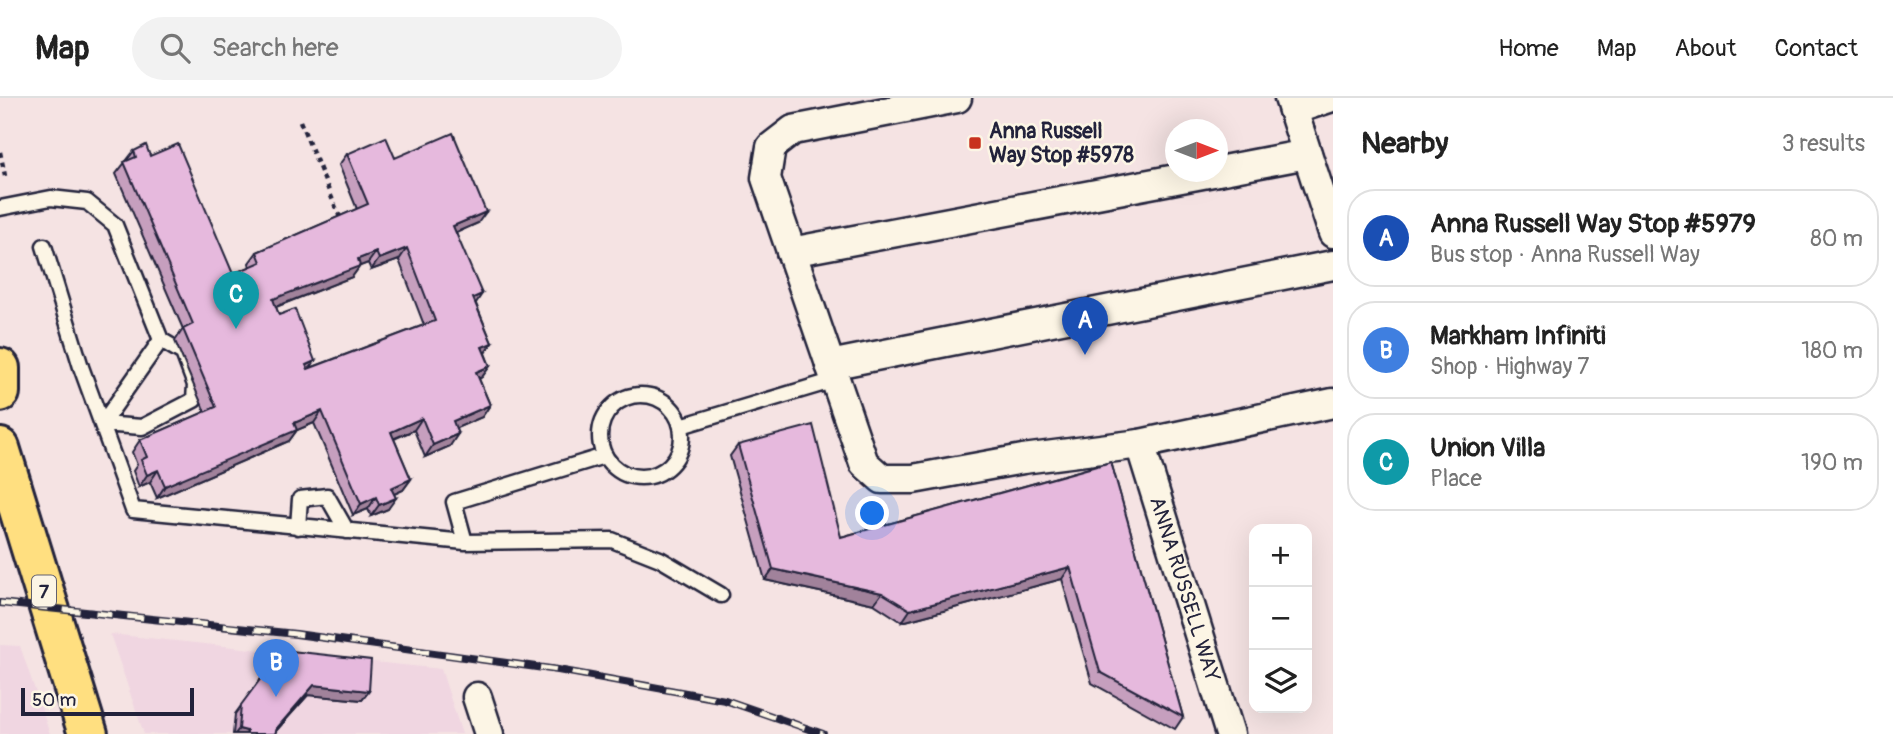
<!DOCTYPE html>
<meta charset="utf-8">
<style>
:root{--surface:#fff;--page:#f2f2f2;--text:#222;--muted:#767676;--line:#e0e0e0;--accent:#c8321e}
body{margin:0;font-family:Pangolin,sans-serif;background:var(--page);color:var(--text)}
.controls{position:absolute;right:21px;bottom:21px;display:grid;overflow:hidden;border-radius:14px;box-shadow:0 7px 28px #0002}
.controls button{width:63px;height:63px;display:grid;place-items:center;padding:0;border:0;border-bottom:2px solid var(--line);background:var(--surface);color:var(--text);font:35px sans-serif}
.compass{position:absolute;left:1165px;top:21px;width:63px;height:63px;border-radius:50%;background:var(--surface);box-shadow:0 7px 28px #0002;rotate:90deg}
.scale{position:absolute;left:21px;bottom:18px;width:173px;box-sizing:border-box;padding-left:7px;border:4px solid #22223b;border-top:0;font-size:19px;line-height:24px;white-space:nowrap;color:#22223b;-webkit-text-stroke:5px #fcf5e5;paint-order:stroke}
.you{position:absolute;left:873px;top:416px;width:24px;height:24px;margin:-18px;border:5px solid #fff;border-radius:50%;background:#1a73e8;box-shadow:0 0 0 10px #1a73e833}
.badge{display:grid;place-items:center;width:46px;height:46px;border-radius:50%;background:var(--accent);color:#fff;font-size:23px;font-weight:700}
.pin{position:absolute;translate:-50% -58px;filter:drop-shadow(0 2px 4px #0008)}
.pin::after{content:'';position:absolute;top:37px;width:24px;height:21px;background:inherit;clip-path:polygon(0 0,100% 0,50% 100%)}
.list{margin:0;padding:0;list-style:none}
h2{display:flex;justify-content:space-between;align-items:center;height:91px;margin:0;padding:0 28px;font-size:30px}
h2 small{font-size:23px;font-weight:400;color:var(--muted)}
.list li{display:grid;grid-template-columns:46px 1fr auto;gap:21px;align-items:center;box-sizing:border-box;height:98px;margin:0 14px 14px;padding:0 14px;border:2px solid var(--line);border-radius:28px}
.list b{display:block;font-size:26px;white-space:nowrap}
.list p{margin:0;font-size:23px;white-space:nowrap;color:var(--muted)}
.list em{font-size:23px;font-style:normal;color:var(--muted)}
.icon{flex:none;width:38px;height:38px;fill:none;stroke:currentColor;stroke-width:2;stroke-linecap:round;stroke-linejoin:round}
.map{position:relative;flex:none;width:1333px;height:636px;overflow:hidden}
header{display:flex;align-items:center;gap:42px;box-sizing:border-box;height:98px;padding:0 35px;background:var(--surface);border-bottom:2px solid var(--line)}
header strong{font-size:33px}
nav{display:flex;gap:38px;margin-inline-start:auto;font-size:24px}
.search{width:490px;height:63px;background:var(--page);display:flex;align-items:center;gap:18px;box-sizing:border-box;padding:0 24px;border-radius:38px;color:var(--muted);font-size:26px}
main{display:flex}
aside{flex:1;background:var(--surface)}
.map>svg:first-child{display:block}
.built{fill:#f0d6e1}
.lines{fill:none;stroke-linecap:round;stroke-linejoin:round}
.service-casing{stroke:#22223b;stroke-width:19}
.minor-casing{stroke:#22223b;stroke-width:33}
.primary-casing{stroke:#22223b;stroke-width:44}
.path{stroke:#22223b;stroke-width:4.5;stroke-dasharray:5 5;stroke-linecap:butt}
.service{stroke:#fcf5e5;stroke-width:14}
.minor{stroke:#fcf5e5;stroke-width:28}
.primary{stroke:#ffdf80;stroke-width:38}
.rail-casing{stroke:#22223b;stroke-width:8}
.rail{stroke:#fcf5e5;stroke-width:5;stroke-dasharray:16;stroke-linecap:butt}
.wall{fill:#c69fbe;stroke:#22223b;stroke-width:2;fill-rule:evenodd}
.shaded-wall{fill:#a1829b;stroke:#22223b;stroke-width:2}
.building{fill:#e6b9dd;stroke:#22223b;stroke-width:2;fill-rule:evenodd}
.poi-dot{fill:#c8321e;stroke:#fcf5e5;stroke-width:2.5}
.labels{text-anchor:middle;stroke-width:5;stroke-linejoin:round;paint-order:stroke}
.shield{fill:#fcf5e5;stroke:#63616e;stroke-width:2}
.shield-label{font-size:19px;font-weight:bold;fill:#22223b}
.poi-label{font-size:21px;font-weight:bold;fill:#22223b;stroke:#fcf5e5;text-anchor:start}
.street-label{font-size:21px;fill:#22223b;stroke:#fcf5e5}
</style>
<header>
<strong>Map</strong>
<div class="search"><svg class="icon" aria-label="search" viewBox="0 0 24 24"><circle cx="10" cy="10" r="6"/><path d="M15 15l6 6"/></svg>Search here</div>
<nav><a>Home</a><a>Map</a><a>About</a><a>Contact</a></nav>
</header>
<main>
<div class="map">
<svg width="1333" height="636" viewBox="0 0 1333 636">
<rect width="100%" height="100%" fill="#f5e3e3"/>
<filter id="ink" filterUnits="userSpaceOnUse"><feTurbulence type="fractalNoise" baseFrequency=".0143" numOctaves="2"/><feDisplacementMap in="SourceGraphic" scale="14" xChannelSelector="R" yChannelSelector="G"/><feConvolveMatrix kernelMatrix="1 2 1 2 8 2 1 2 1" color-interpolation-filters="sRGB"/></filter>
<g filter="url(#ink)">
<!-- built -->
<path class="built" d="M110,536L441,571L462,636H144Z
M0,547L20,548L50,636H0Z"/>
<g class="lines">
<!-- service casing -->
<g class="service-casing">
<path id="service" d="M0,110L51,100L87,104L115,127L161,242L102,326
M44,148L81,269L133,412L465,444L612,442L660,461L721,497
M600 338a41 41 0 1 1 82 0a41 41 0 1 1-82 0Z
M102,326L142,329L194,302L195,287L183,255L161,242
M681,328L835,282
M298,429L300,401L327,398L347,433
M465,444L454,404L604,358"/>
</g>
<!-- minor casing -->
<g class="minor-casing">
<g id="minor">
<path d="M957,0L793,32L771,49L766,80L864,365L882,381H913L1023,361L1140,346L1333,305"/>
<path d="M1289,0L1333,135"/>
<path d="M1293,12L1329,0"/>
<path d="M1218,73L1307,56"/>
<path d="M791,154L1213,74"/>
<path d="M830,267L1333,167"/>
<path id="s1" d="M1140,346L1230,636"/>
<path d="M477,599L489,636"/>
</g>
</g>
<!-- primary casing -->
<g class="primary-casing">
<path id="primary" d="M0,270V294
M0,350L88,636"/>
</g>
<!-- path -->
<path class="path" d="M300,23L341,122
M0,54L5,78"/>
<!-- service -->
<use href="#service" class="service"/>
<!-- minor -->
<use href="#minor" class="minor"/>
<!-- primary -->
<use href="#primary" class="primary"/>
<!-- rail casing -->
<g class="rail-casing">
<path id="rail" d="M0,505L296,536L558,572L725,602L823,636"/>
</g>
<!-- rail -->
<use href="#rail" class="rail"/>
</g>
<!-- wall -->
<path class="wall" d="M134,53L150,58L233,176L250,169L249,165L257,154L357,111L339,67L347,56L395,60L478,125L456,135L476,206L492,245L485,255L490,268L482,279L479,281L490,307L482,319L456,330L450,348L425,359L414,332L394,341L411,381L403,392L394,396L388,411L371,418L368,411L353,417L314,325L297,332L289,343L157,400L150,384L139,389L133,373L137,367L132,354L140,342L205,314L175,243L183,231L116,76ZM399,162L424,227L310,270L279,217L276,209L352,179L360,168L368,165L371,172Z
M738,347L841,439L1111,364L1183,619L1175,631L1092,585L1062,481L902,524L874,506L765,482L730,358Z
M282,552L369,593L362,602L308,597L276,633L275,636H233L235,616Z"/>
<!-- shaded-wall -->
<path class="shaded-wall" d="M486,114L478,125L445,139L453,128Z
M407,150L399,162L371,172L379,161Z
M376,154L368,165L360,168L352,179L265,213L273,201L358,161Z
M482,196L474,208L473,200Z
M492,245L484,256L482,249Z
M315,263L307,275L306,267Z
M490,268L482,279L468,285L476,274Z
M490,307L482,319L445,335L453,323Z
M322,313L314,325L297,332L289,343L157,400L165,388L294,325Z
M422,320L414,332L383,345L391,334Z
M458,336L450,348L425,359L433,347Z
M158,372L150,384L139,389L147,377Z
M411,381L403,392L383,401L391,390Z
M376,399L368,411L353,417L361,406Z
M396,400L388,411L371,418L379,407Z
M1070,469L1062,481L902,524L910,512Z
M773,471L882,495L874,506L765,482Z
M314,587L369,593L362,602L308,597L273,636L277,630Z
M239,631L247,633L246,636H235Z"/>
<!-- building -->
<path class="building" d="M453,35L486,114L453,128L482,196L473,200L492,245L482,249L490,268L476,274L490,307L453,323L458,336L433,347L422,320L391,334L411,381L391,390L396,400L379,407L376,399L361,406L322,313L294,325L297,332L165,388L158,372L147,377L141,362L147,359L140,342L216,309L183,231L193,226L124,64L136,59L134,53L146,47L150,58L178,46L233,176L261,164L257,154L368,106L347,56L386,39L395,60ZM407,150L435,223L308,271L306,267L315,263L295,211L279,217L273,201L360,168L358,161L376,154L379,161Z
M813,327L841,439L1111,364L1183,619L1100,574L1070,469L910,512L882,495L773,471L738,347Z
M282,552L371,562L369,593L314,587L277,630L275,636H247V633L239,631L241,607Z"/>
</g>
<!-- markers -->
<rect class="poi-dot" x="968" y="38" width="14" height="14" rx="3.5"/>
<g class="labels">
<!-- shield labels -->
<rect class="shield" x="32" y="477.5" width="24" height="31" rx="5"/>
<g class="shield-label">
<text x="44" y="500">7</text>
</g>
<!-- poi labels -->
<g class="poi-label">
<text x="989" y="40">Anna Russell<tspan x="989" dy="24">Way Stop #5978</tspan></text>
</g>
<!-- street labels -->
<g class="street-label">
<text dy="7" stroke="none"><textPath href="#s1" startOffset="152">ANNA RUSSELL WAY</textPath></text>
</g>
</g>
</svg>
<div class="controls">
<button>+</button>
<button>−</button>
<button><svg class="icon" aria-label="layers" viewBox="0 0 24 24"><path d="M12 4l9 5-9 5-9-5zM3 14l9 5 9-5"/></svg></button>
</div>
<svg class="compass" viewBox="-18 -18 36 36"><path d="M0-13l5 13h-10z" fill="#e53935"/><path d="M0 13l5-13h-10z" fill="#767676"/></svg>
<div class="scale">50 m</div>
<div class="you"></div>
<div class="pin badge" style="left:1085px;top:257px;background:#1a4fb4">A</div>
<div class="pin badge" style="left:276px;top:599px;background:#3f7fe0">B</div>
<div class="pin badge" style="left:236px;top:231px;background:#0f9aa8">C</div>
</div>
<aside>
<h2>Nearby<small>3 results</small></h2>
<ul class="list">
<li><span class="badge" style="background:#1a4fb4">A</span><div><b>Anna Russell Way Stop #5979</b><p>Bus stop · Anna Russell Way</p></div><em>80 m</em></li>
<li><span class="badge" style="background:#3f7fe0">B</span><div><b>Markham Infiniti</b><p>Shop · Highway 7</p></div><em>180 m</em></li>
<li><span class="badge" style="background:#0f9aa8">C</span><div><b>Union Villa</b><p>Place</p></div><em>190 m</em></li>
</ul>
</aside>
</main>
